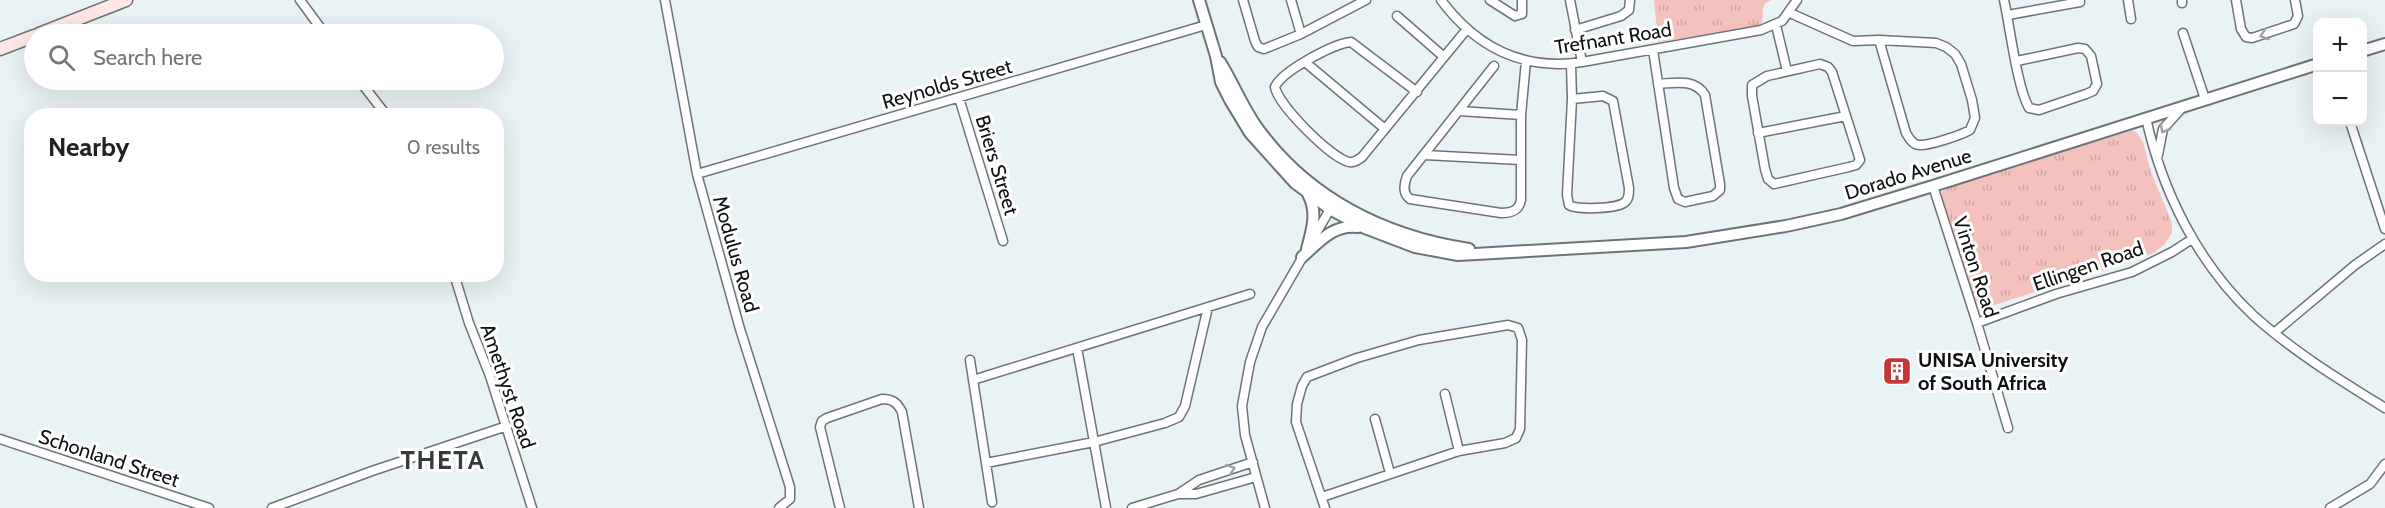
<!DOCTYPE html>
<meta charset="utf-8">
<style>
:root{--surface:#fff;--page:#f2f2f2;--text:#222;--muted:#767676;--line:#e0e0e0}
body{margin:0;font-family:Cabin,sans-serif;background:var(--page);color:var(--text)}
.controls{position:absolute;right:18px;top:18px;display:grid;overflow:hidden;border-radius:12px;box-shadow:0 6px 24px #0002}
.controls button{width:54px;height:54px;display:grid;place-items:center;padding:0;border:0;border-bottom:2px solid var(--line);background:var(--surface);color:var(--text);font:30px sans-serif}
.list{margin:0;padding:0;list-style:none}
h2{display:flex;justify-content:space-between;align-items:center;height:78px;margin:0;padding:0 24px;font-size:26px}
h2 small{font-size:20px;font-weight:400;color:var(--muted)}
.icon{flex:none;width:33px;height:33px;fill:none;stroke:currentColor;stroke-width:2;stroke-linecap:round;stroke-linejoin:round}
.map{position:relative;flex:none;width:2385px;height:508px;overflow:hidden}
.search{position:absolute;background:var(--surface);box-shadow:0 6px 24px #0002;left:24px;top:24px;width:480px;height:66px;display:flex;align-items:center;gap:15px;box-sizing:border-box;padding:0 21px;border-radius:33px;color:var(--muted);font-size:22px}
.panel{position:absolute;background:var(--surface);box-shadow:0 6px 24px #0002;left:24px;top:108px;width:480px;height:174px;border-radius:24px}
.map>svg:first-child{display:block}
.park{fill:url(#park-tufts)}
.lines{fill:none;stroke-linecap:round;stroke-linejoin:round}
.minor-casing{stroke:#6d7477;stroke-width:11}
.tertiary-casing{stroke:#6d7477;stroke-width:14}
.secondary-casing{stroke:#6d7477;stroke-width:15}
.minor{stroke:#fff;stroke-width:8}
.tertiary{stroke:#fff;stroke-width:10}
.secondary{stroke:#ffe7e5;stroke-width:12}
.oneway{stroke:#9fa0a0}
.labels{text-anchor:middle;stroke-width:6;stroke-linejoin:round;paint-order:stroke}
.street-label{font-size:20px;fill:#0e1111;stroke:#fff}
.poi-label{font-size:20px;font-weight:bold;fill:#0e1111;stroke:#fff;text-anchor:start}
.district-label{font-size:26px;font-weight:bold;letter-spacing:1.5px;fill:#353b3d;stroke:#fff}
</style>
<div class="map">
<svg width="2385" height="508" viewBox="0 0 2385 508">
<defs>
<pattern id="park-tufts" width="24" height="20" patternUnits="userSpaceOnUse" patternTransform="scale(1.5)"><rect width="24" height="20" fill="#f4c1bc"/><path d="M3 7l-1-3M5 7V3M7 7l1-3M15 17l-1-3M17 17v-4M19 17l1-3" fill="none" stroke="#d0a5a1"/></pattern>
</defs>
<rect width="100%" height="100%" fill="#e9f2f4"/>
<!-- park -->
<path class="park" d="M1654,0H1772L1765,3C1761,11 1764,18 1761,25L1658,42Z
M2131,131L2136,132L2143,142L2151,172L2172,223V232L2165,244L2154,253L2129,262L1991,306L1975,304L1940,198L1942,192L1954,185Z"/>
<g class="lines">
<!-- minor casing -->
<g class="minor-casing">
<path id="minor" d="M300,0L325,34
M665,0L697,174L740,329L790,487V499L779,508
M1243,0L1255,41L1258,47L1264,49L1301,34L1366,0
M1291,0L1301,34
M1441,0C1476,47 1523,71 1582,62L1761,30L1782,21L1797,0
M1490,0L1515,16L1522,14V0
M1570,0L1582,62
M2004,0C2010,27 2017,87 2029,108L2039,110L2086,94L2093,91L2097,84L2091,56L2085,49L2078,48L2017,61
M2128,0L2131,19
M2182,0V3
M2236,0L2241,29L2246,37L2252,38L2294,24L2298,16L2295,0
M1790,13L1853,41L1879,40L1936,43L1946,47L1955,54L1961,64L1972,100L1975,118L1970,130C1961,135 1929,146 1919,145C1913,145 1909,138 1906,133L1879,40
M2008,15L2080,2
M1397,16L1444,57
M1776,25L1787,71
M1575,30L1621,16L1629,10L1630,0
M2183,33L2205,99
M1653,50L1674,188L1678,199L1685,202L1713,196L1720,190V184L1705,95C1694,78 1675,83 1658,84
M1305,62L1385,129
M1571,64L1572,99L1567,195L1569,205C1575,210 1618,209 1625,202C1629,199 1629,193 1629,188L1613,101L1603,96L1572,99
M1820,64L1828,67L1832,72L1860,160L1856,165L1849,167L1774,184L1768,179L1765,169L1752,96V85L1767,76Z
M1494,66L1407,176C1404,184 1402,193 1410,199L1501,213C1511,213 1519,211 1521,200V115L1526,61
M359,80L387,116
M1417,92L1351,42C1333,44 1282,71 1275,87C1278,105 1331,158 1349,162C1354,163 1358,160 1362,157L1467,29
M959,98L1003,241
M1459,111L1521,115
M2146,118C2162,191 2198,264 2254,316C2294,352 2340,380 2385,408
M2350,122L2385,229
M1758,133L1846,116
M1425,155L1520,160
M2158,155L2163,129L2180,110
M697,174L1206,25
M1933,186L1977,323L2008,428
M1311,242L1333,204
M454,274L469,323L490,376L532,508
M1977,323L2056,294L2132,272L2172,252L2192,239
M2274,333L2355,265L2385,244
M1077,348L1106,508
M970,360L992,502
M973,380L1250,294
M1445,394L1459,451
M1375,419L1390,473
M0,439L209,508
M986,463L1094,442L1165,423L1179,417L1185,406L1208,307
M1178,494L1199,480L1253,462
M1322,497L1459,451L1505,443L1516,438L1520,429L1522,340L1518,328L1508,325L1419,340L1357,358L1307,377L1302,386L1297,404L1296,422L1325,508
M272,508L372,471L507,426
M840,508L820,427L822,421L827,418L882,399C892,399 897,402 902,412L919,508
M1132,508L1178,494H1196L1256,477
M1265,508L1245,435L1242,406L1250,362L1262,327L1305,253
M2330,508L2370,484L2385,464"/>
</g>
<!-- tertiary casing -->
<g class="tertiary-casing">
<path id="tertiary" d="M1199,0L1216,56L1221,82L1230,100L1250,133L1295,183L1330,209L1365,228L1415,247L1458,255L1686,242L1786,226L1841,214L1933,186L2318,64
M2362,51L2385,44
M1220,62C1233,83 1242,106 1256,126C1307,198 1384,236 1469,249
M1307,249C1312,230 1318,212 1308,194
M1302,257C1319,242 1333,224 1358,227"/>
</g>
<!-- secondary casing -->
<g class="secondary-casing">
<path id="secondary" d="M39,34L126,0
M0,49L34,36"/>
</g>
<!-- minor -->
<use href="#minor" class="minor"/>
<!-- tertiary -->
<use href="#tertiary" class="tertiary"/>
<!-- secondary -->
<use href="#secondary" class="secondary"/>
</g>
<!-- one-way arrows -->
<defs><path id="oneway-chevron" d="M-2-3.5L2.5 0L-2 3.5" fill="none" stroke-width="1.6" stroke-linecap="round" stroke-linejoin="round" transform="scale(1.5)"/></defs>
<g class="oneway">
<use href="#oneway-chevron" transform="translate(2264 35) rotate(163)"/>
<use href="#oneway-chevron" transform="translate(2164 129) rotate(118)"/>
<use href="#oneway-chevron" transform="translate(1231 469) rotate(-19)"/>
</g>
<!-- icons -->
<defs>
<g id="building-square" transform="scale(1.5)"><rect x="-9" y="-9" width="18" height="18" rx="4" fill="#c53637" stroke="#fff"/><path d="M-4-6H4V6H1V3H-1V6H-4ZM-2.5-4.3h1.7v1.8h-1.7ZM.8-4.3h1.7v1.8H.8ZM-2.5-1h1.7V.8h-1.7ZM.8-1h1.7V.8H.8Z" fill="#fff"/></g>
</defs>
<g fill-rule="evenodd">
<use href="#building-square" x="1897" y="371"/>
</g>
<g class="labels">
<!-- street labels -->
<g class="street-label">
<text transform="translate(1613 38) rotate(-9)" y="7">Trefnant Road</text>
<text transform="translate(947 84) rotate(-16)" y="7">Reynolds Street</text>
<text transform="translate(997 165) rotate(73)" y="7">Briers Street</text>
<text transform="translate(1908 174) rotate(-17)" y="7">Dorado Avenue</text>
<text transform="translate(736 254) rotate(74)" y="7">Modulus Road</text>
<text transform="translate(2088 266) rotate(-19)" y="7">Ellingen Road</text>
<text transform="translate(1976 267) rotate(72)" y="7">Vinton Road</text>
<text transform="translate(508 386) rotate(71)" y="7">Amethyst Road</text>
<text transform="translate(109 458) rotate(18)" y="7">Schonland Street</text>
</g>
<!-- poi labels -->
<g class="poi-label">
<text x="1918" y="367">UNISA University<tspan x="1918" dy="23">of South Africa</tspan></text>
</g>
<!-- district labels -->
<g class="district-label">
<text x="443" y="469">THETA</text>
</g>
</g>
</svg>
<div class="controls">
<button>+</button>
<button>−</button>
</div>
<div class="search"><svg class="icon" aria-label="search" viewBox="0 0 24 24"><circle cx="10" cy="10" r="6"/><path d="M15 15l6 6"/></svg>Search here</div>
<section class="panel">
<h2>Nearby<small>0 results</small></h2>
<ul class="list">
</ul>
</section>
</div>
